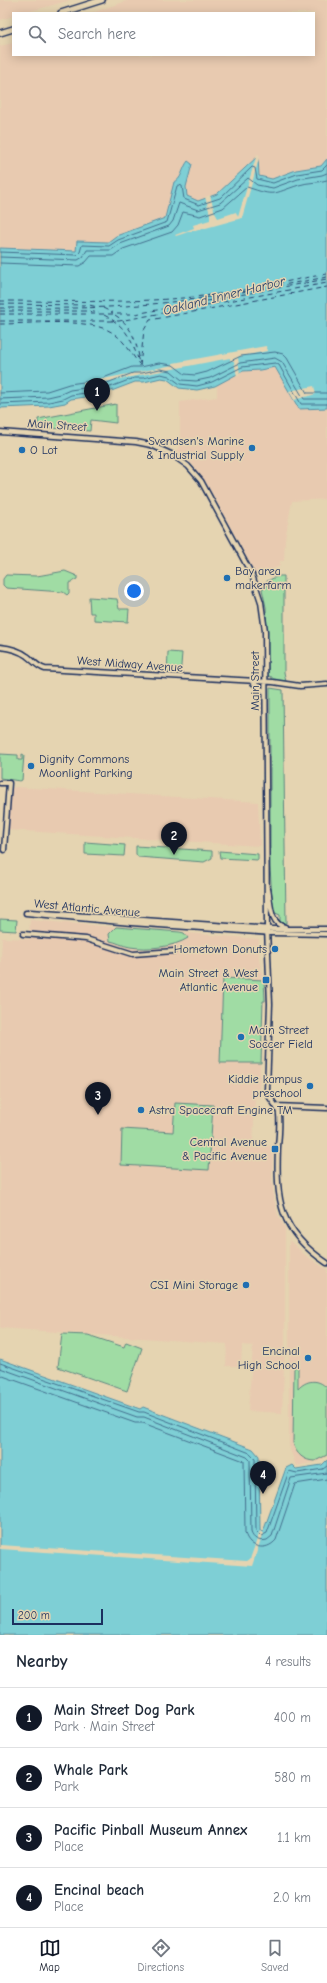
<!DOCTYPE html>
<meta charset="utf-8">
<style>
:root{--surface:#fff;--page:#f6f6f7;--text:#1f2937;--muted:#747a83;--line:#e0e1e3;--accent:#111827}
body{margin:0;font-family:"Comic Neue",sans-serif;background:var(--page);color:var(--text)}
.scale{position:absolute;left:12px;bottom:10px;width:91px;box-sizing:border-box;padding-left:4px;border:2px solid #1b2f5e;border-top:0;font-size:11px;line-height:14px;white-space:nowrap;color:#1b2f5e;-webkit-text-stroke:3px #e5d4b1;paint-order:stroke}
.you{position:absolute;left:134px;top:591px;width:14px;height:14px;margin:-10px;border:3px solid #fff;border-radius:50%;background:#1a73e8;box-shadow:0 0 0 6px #1a73e833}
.badge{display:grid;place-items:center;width:26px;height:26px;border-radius:50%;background:var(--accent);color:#fff;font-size:13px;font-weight:700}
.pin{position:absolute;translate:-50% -33px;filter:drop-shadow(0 1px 2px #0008)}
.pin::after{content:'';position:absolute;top:21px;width:14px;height:12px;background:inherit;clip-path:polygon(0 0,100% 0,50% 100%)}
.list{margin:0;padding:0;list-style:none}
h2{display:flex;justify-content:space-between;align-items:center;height:52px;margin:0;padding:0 16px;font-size:17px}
h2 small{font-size:13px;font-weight:400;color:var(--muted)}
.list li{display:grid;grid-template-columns:26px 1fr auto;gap:12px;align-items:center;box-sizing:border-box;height:60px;padding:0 16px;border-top:1px solid var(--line)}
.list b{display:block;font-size:15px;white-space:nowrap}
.list p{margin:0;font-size:13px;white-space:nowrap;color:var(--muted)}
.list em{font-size:13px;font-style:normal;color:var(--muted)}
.icon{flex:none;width:22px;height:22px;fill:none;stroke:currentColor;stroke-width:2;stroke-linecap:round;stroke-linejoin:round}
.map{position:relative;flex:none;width:327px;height:1635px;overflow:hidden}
.search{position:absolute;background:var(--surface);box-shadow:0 2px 10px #0003;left:12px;right:12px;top:12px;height:44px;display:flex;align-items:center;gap:10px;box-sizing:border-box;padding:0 14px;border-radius:0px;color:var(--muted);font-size:15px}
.sheet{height:292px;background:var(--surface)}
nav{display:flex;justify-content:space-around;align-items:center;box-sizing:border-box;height:56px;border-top:1px solid var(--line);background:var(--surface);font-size:11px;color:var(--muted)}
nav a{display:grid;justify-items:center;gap:2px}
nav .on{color:var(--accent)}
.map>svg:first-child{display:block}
.built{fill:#e8cab0}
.green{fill:#a0dca4;stroke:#5e8681}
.water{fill:#7ecfd5;stroke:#568fa5}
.pier{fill:#e5d4b1}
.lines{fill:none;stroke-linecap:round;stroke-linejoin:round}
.shore{stroke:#436f8e;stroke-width:1}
.ferry{stroke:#253f6a;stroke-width:1;stroke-dasharray:5 4;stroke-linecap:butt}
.minor-casing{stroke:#1b2f5e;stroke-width:7}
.major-casing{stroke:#1b2f5e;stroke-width:8}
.minor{stroke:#e5d4b1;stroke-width:4}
.major{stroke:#e5d4b1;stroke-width:5}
.poi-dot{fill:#1f6fb2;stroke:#e5d4b1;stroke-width:1.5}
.labels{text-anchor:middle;stroke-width:3;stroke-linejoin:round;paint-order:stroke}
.street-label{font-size:12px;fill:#1b2f5e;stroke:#e5d4b1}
.poi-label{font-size:12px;fill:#1b2f5e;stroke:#e5d4b1;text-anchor:end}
.water-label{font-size:13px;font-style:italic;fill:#253f6a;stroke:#e5d4b1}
</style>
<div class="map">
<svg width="327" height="1635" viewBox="0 0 327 1635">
<rect width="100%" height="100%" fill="#e5d4b1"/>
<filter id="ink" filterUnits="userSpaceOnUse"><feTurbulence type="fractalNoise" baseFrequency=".025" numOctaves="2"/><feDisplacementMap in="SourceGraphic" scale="8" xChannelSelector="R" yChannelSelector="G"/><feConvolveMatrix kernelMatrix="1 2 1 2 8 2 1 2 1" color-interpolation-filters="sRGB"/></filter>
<g filter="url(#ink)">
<!-- built -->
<path class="built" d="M0,0H71L24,13H13V16L0,20Z
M129,0H327V159L321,166L296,170L272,179L259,176L258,156L217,194L198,201L187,197L186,187L192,164L183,168L181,176L178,181L174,182L165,218L116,236L108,242L77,241V251L0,248V46L13,43V55H314V13H92Z
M275,367L299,409L327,408V499L292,501L285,539L284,561H280V566L259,575L256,574L206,482L192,464L177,451L180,445V402L217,397V383L243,371L260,370Z
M16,787L258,802L260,846L8,830L11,791L12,788Z
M30,920L259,939V960L264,980L265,1001L262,1011L259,1097L255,1098L253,1145L273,1146L272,1180L274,1199L278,1215L285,1228V1348L282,1413L248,1411L253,1346L242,1345L241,1366H226L227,1344L0,1328V979L2,938L29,939Z
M289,1240L305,1255L327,1270V1456L320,1461L296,1466L289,1446Z"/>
<!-- green -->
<path class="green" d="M116,404V423L91,420L90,431L38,427V419Z
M65,571L77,576V579L69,583V593L67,595L63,592L6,588L3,585V579L6,575L37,576Z
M278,576H284V672L286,682L272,680V677L268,676L266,607L262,589L267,586V581Z
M89,597L117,599L119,609H129L128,622L94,620V613H90Z
M168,652L182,653L180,678L167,677Z
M270,688L283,690L286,923H280V915L273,912L270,867Z
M0,754L18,755V760H22V754L24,755L22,780L20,781L0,778Z
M85,842L125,845L124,856L85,854Z
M136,846L212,851V858L204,862L138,857L136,854Z
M219,851L258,854V860L220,858Z
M0,919L17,920L16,931L0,930Z
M116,927L180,932L184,933L188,938C174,947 148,950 130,947C123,946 116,942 110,941L109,934Z
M223,978L264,980L265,1001H263L261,1063H220Z
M175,1103L213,1105L209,1170L121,1165L122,1129L173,1132Z
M62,1334L88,1335L124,1347L126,1342L142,1348L127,1391L58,1367Z
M294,1367H298V1389C306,1380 318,1378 327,1388V1455L315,1461C304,1461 296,1454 293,1443Z"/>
<!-- water -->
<path class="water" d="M258,156L259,176L272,179L296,170L321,166L327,159V408L299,409L275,367L260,370L243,371L215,386L197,390L179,388L167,379L161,378L144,382H135L101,395L71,399L65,403L49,406L0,408V248L76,251L77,241L108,242L116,236L165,218L174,182C182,180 182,168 188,161L192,164L186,187L187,196L198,201L217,194Z
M0,1359L140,1409L143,1407L253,1449L259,1456L260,1531L263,1532L286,1468L292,1465L296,1469L322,1465L327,1460V1635H0Z"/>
<!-- pier -->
<path class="pier" d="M257,154L260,155L242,218L195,231L194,230L176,236L175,235L194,228L193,225L210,220V214L205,197L210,195L215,213L218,218L236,212L238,217Z
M266,346L267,351L238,357L240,375L237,377L234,361H230V358L84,386L83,383L63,387L173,365V363Z
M314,386L316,394L294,400L289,391Z
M260,1531L263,1533L252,1566L0,1549V1545L247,1561L250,1559Z"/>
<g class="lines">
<!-- shore -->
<path class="shore" d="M0,252L77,255L80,252L82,245L109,246L118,240L167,222L177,186L179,185L182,186L184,199L199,205L220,198L252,167L255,168L257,179L273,183L297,174L322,170L327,165
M0,257L78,260L83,257L87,250H111L120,244L169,226L173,221L179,203L198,210L220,203L248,178L257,185L273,188L298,179L322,175L327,173
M0,263L79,266L86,262L91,256H113L123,249L172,232L178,225L183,212L200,216L223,208L247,187C276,197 271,194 299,185C308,182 318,183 327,180
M0,393L47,391L69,384L98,380L132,367H141L159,363L173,365L185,374L195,375L207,372L241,356L275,352L283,354L287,358L307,393H327
M0,399L48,397L61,394L70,390L99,386L133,373H142L160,369L171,371L182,380L196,381L210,378L240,363L275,358L282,362L304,399H327
M0,404L49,402L63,399L71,395L100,391L134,378H143L161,374L169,376L180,384L197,386L212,382L242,367L275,363L279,365L301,404H327
M0,1363L139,1412H144L250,1453L255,1458L256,1531L261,1536L267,1533L289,1471L297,1473L323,1469L327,1466
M0,1368L137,1417H144L247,1457L250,1460L251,1532C253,1539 259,1542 267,1540L272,1536L291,1478L327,1473
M0,1375L135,1423H143L244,1461L245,1533C249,1548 266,1552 276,1540L295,1484L327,1479"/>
<!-- ferry -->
<path class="ferry" d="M0,301C73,301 147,304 219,294C255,289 291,280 327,274
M0,304L89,305L98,307
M0,308C42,308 83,309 125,306C193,302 260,289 327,277
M103,308L113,313
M0,311H89L99,313
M0,314H135L327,279
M104,315C128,327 132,341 140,365
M115,315C133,326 137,344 140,363
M0,321H119L327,283
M0,324C29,324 90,317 113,333C124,340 131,353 139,364
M140,366L144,330L150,320L327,287"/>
<!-- minor casing -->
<g class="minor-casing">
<path id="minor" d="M0,432L136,442L151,445L171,454L188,466L201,481L252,575L261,602L265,631L267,928L270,1004L267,1090C268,1100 278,1104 279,1114C280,1125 279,1136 278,1147C276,1201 279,1231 327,1263
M0,647C10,648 19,650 27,656C33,660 37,667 45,669L273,682L300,686L327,684
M252,682L265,692
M0,783H9L4,850
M268,889C271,902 269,924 285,927
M30,912L273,929H327
M26,913L131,923L272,933L327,934
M23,934L86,939L133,954L174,951
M276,1106L327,1108"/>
</g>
<!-- major casing -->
<g class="major-casing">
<path id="major" d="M61,13L102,0
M0,33L13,29"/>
</g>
<!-- minor -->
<use href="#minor" class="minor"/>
<!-- major -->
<use href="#major" class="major"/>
</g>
</g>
<!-- markers -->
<g class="poi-dot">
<circle cx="252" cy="448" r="4"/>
<circle cx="22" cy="450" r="4"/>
<circle cx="227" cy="578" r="4"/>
<circle cx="31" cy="766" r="4"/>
<circle cx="275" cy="949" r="4"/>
<rect x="262" y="976" width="8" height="8" rx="2"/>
<circle cx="241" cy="1037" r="4"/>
<circle cx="310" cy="1086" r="4"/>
<circle cx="141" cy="1110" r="4"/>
<rect x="271" y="1145" width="8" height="8" rx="2"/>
<circle cx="246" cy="1285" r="4"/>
<circle cx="308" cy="1358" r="4"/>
</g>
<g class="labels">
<!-- street labels -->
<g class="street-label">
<text transform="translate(57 425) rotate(4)" y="4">Main Street</text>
<text transform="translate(130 664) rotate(4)" y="4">West Midway Avenue</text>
<text transform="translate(255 681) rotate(-90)" y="4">Main Street</text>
<text transform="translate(87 908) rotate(5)" y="4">West Atlantic Avenue</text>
</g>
<!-- poi labels -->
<g class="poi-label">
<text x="244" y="445">Svendsen's Marine<tspan x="244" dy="14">&amp; Industrial Supply</tspan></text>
<text x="30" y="454" text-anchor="start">O Lot</text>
<text x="235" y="575" text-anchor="start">Bay area<tspan x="235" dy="14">makerfarm</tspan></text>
<text x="39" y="763" text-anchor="start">Dignity Commons<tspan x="39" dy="14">Moonlight Parking</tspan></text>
<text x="267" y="953">Hometown Donuts</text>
<text x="258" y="977">Main Street &amp; West<tspan x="258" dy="14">Atlantic Avenue</tspan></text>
<text x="249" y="1034" text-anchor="start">Main Street<tspan x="249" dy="14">Soccer Field</tspan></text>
<text x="302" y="1083">Kiddie kampus<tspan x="302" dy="14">preschool</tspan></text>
<text x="149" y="1114" text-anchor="start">Astra Spacecraft Engine TM</text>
<text x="267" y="1146">Central Avenue<tspan x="267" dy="14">&amp; Pacific Avenue</tspan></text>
<text x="238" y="1289">CSI Mini Storage</text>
<text x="300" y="1355">Encinal<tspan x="300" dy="14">High School</tspan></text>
</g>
<!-- water labels -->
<g class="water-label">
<text transform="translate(224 295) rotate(-14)" y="5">Oakland Inner Harbor</text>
</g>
</g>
</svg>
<div class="scale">200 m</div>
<div class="you"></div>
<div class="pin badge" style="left:97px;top:411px">1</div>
<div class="pin badge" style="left:174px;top:855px">2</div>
<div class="pin badge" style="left:98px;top:1115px">3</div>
<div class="pin badge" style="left:263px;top:1494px">4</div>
<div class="search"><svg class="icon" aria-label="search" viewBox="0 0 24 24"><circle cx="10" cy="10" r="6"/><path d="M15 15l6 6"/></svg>Search here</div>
</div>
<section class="sheet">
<h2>Nearby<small>4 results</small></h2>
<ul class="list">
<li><span class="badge">1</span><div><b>Main Street Dog Park</b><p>Park · Main Street</p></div><em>400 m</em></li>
<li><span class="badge">2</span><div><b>Whale Park</b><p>Park</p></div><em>580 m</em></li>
<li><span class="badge">3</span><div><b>Pacific Pinball Museum Annex</b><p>Place</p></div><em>1.1 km</em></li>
<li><span class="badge">4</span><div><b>Encinal beach</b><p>Place</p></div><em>2.0 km</em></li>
</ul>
</section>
<nav>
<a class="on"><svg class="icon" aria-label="map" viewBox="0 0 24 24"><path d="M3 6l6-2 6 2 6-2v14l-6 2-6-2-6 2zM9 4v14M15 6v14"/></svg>Map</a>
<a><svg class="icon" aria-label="directions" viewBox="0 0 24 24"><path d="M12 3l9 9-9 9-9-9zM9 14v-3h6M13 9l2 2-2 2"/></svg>Directions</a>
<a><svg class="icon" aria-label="saved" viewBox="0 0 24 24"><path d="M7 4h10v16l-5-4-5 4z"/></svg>Saved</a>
</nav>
